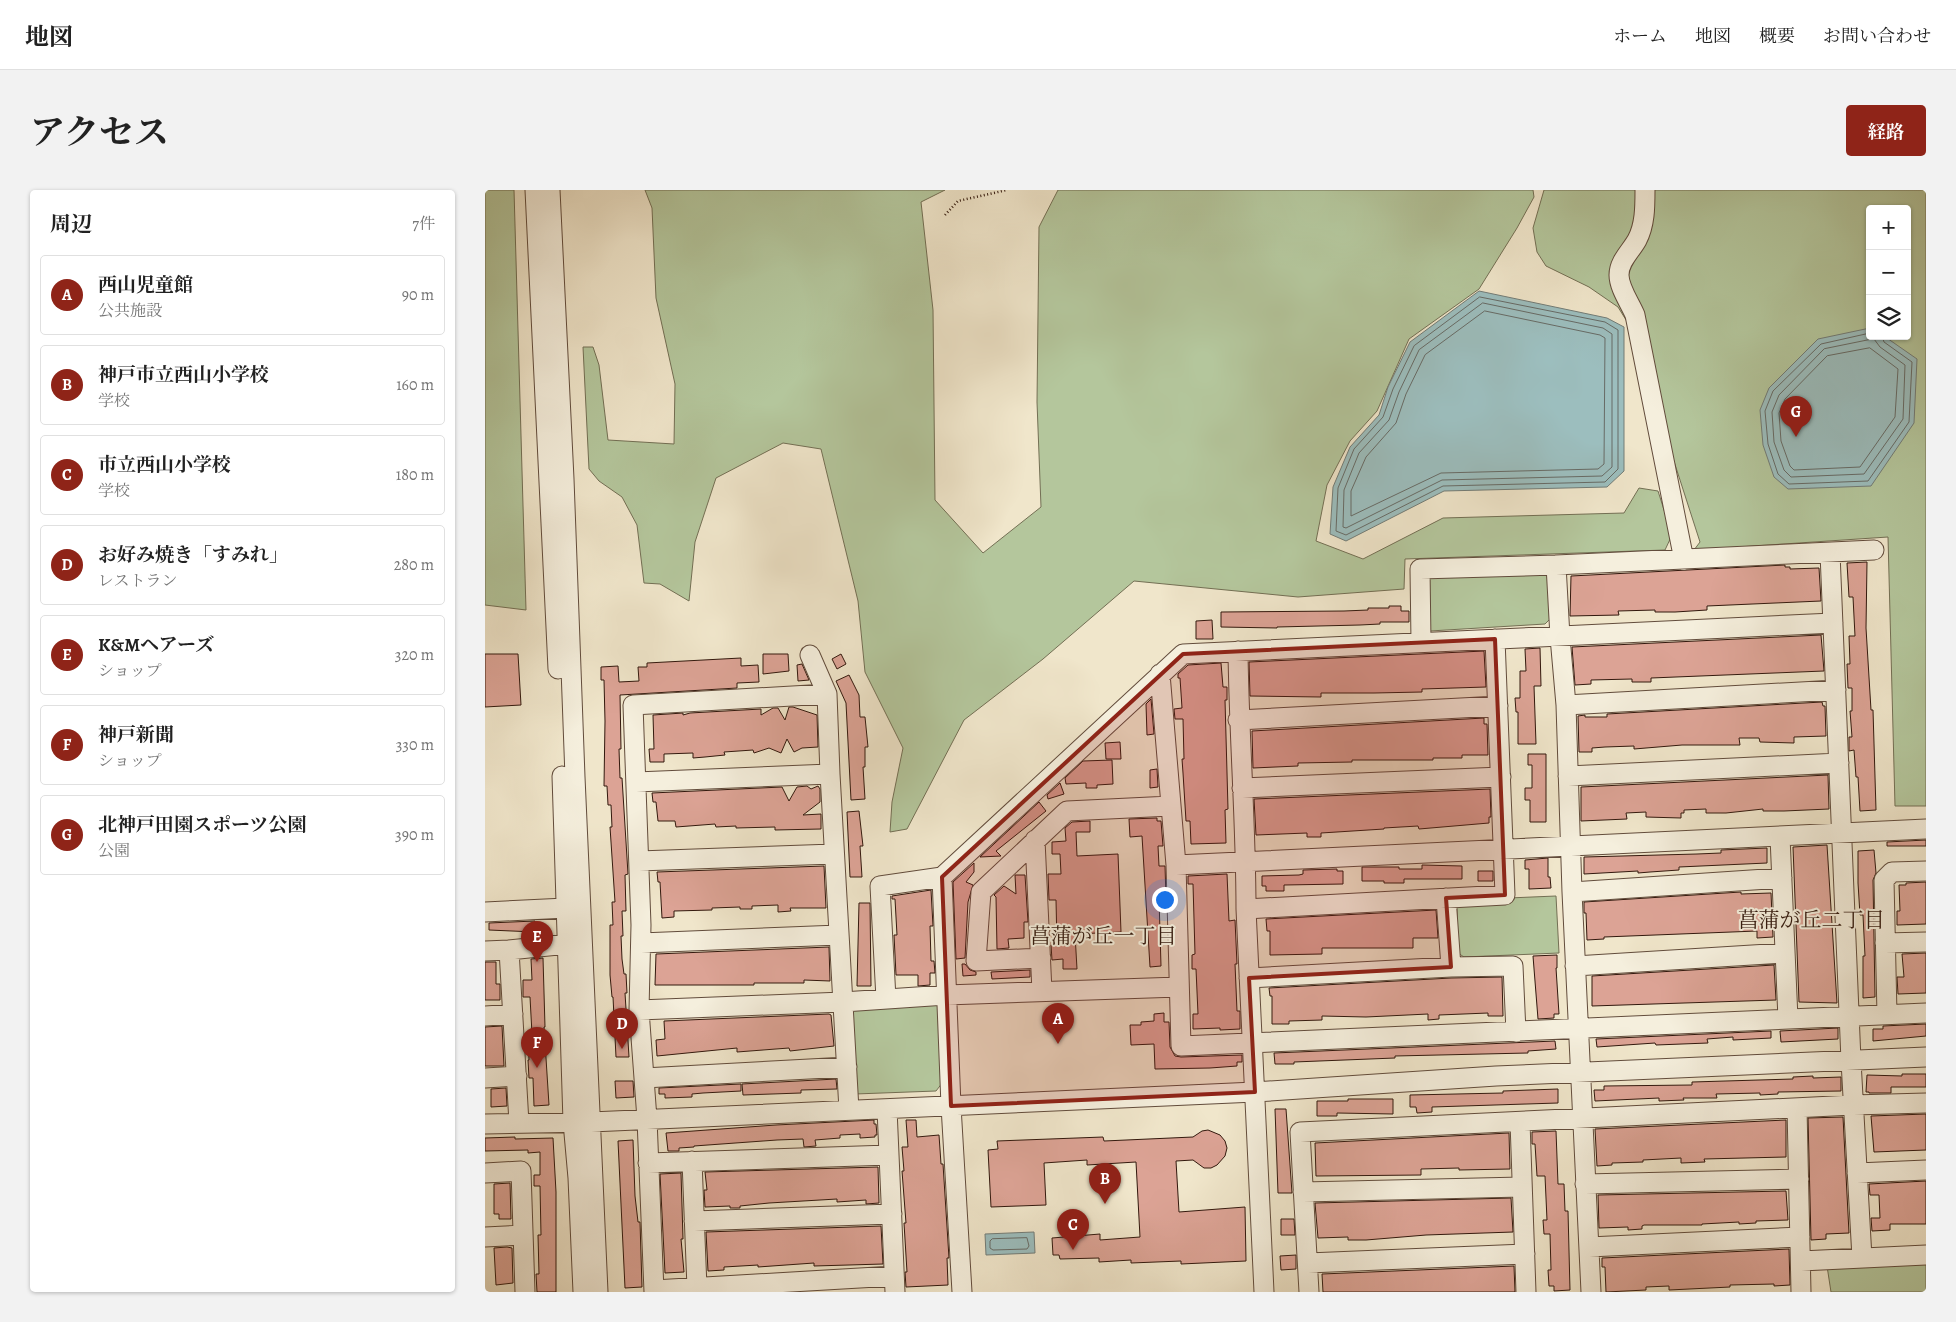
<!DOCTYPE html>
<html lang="ja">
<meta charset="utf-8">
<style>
:root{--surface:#fff;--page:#f2f2f2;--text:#222;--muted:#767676;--line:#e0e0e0;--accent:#8f2418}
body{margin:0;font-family:Alegreya,"Noto Serif JP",serif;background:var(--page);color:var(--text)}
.controls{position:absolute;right:15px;top:15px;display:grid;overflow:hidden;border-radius:5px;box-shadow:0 1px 4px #0004}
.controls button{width:45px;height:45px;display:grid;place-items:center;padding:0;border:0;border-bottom:1px solid var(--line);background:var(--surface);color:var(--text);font:25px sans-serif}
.you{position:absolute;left:679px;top:709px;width:18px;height:18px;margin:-12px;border:4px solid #fff;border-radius:50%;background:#1a73e8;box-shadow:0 0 0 8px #1a73e833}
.badge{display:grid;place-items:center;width:32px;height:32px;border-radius:50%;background:var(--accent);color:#fff;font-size:16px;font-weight:700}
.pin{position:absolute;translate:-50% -41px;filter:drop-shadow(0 1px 2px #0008)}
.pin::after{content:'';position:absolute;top:26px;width:18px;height:15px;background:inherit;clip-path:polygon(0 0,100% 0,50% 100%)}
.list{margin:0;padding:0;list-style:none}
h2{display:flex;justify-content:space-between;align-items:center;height:65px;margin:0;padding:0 20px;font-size:21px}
h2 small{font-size:16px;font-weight:400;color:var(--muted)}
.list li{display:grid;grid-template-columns:32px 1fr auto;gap:15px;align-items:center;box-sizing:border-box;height:80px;margin:0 10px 10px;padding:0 10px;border:1px solid var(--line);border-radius:5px}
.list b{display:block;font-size:19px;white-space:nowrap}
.list p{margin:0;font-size:16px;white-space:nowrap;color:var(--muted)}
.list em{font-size:16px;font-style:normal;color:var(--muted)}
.icon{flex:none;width:28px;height:28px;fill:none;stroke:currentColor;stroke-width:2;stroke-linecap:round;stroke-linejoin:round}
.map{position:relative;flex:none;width:1441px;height:1102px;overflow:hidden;border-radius:5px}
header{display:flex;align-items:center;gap:30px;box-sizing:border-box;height:70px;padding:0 25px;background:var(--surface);border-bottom:1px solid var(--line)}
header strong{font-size:24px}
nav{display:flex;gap:28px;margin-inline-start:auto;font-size:18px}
.intro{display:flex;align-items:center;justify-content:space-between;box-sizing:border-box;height:120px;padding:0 30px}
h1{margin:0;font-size:35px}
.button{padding:12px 22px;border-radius:5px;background:var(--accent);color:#fff;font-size:18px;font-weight:700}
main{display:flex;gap:30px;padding:0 30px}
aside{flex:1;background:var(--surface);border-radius:5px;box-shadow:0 1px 4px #0004}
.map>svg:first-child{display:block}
.green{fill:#b4c69c;stroke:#736f54;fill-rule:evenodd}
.water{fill:#9cbebe;stroke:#727c77}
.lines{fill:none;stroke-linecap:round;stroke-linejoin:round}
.shore{stroke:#676b66;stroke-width:1}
.building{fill:#dca395;stroke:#32180d}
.minor-casing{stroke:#624c3c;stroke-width:21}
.path{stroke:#32180d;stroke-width:2.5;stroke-dasharray:1 2.5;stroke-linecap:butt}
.minor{stroke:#f5efdd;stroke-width:19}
.marked{fill:#8f2418;fill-opacity:0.2;stroke:#8f2418;stroke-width:4;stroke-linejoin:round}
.labels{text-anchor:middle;stroke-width:4;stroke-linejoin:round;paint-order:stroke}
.neighbourhood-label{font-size:21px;fill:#32180d;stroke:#f5efdd}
</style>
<header>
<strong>地図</strong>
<nav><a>ホーム</a><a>地図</a><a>概要</a><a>お問い合わせ</a></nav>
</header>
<div class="intro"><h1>アクセス</h1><a class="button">経路</a></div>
<main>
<aside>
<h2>周辺<small>7件</small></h2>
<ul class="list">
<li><span class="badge">A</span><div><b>西山児童館</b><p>公共施設</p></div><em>90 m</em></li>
<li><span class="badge">B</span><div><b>神戸市立西山小学校</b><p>学校</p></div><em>160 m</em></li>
<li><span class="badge">C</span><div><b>市立西山小学校</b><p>学校</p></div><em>180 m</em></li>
<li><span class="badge">D</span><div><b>お好み焼き「すみれ」</b><p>レストラン</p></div><em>280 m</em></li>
<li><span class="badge">E</span><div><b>K&amp;Mヘアーズ</b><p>ショップ</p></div><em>320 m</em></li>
<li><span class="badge">F</span><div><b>神戸新聞</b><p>ショップ</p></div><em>330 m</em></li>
<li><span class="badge">G</span><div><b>北神戸田園スポーツ公園</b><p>公園</p></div><em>390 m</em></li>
</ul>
</aside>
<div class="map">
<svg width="1441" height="1102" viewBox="0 0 1441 1102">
<rect width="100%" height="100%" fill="#f0e6cb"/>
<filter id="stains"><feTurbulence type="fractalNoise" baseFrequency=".004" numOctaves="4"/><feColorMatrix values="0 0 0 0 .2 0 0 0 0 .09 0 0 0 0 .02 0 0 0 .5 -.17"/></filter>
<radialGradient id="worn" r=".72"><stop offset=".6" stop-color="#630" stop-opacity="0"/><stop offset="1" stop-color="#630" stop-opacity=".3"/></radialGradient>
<!-- green -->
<path class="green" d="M0,0H29L41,420L0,415Z
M160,0H460L436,12L448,120L450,310L498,363L556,317L552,212L554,37L573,0H1048L1049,7L1032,38L994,99L924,149L892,221L865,251L842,295L831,351L878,369L958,328L1139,323L1154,298L1173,301L1187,345L1180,360L920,369L919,399L813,407L649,391L558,469L479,530L422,639L405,642L407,612L418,558L380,482L373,411L336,259L298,253L231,288L210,352L204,411L175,394L159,393L152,335L137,307L114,291L104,279L98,157H108L114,175L123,250L189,254L190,194L171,108L167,18Z
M1059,0H1441V616H1410L1403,347L1209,360L1215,352L1146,138L1133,117L1104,97L1061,76L1052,62L1048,38ZM1385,19H1422V146H1385Z
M1066,380V428L1060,434L945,441L939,388Z
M1071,706L1074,763L979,767L973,763L972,718L976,710Z
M454,811L458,892L451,901L370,904L365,820Z
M1441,1071V1102H1346L1342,1076Z"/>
<!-- water -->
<path class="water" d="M994,101L1122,128L1139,137V281L1122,297L959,301L861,351L845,344L848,297L865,257L894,225L903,197L925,152Z
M1385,138V146H1399L1432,169L1429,233L1386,296L1303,299L1289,287L1278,255L1275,220L1284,198L1333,149Z
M549,1042L550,1063L501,1065L500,1044Z"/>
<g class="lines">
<!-- shore -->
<path class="shore" d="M995,107L1120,132L1133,140V279L1120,292L958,296L861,345L851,341L853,298L869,259L898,227L908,199L929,156Z
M998,113L1118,138L1127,144V277L1117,286L957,290L861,338L858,337L859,300L874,263L904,230L914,202L934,160Z
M1000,121L1115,145L1120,148L1119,274L1113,279L956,283L866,326V301L881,267L911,233L921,204L940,165Z
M1385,143L1336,154L1288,201L1280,221L1283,254L1293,284L1304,294L1383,291L1424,232L1427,172L1399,152L1397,146
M1389,149L1395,157L1420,175L1418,229L1379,284L1306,287L1299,280L1289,252L1287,222L1294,205L1339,159Z
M1385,158L1413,179L1410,227L1375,277L1309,280L1305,276L1296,251L1294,223L1300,209L1342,166Z
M542,1048L544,1056L542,1059L508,1060L505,1058V1051L507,1049Z"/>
</g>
<!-- building -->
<path class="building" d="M1382,372L1381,438L1386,520H1388L1391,620L1375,621L1373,587H1371L1369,560L1364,561V547H1367L1365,521H1367V498H1363L1362,474H1365L1364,446H1370L1368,407H1364L1362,373Z
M1300,375V377H1305V379L1334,378L1336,411L1222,416V420L1190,422H1170V420L1133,421L1134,425L1085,426L1086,386Z
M904,416H916V421H924V432H895V434L875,435L792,437V438L736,437V422L859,421L883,420V418H904Z
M727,430L728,449H711V431Z
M1336,445L1339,481L1166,488V492H1147V489L1106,490V494L1090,495L1087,457Z
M1055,458L1056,496H1049L1051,554H1033V522H1031L1030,508H1035V481H1041L1040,459Z
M999,461L1001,497L937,499V502L889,503H836V507L765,506L764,472Z
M0,464H33L36,515L0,517Z
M278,464H303L304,481L278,484Z
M356,464L361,474L352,479L347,469Z
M256,468V476L273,475L274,492L252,493V498L135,505L136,559H134L135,588H137L143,684L140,685L141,721H137L138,746H136L137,769L139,784H141L142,803H140L144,867H131L128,807H127L125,785V735H128L127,712H130L125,637H127L126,615H123L122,596H119L120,531L119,490H116V477L133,476L134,492L154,491L153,477H162V473Z
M736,473L738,497H742V510H740L743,619L740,620L741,653L706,654L705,631H701L698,583L697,569H699L698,529H690L689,519L697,518L695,488H693V484L703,475Z
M317,474L324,490L313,491L312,475Z
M364,485L374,505L375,527H380L383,557H380V577H378L380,609L366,610L361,513L351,491Z
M666,509L669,544L662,545L661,514Z
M1337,512L1338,516H1340L1341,546L1309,547V553L1275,552L1274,548H1254L1255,555H1197L1149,559V556L1120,557L1107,558V562H1094L1093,526L1100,525V527H1122V524Z
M304,517H308L332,525L333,557L317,558L309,562L302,549L296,563L284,558L269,563L268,560L239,562L240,565L220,567L208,568V563L179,564V572H165L164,559H169L168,525L198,523V525L205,523L276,519V525L288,518H293L300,530Z
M999,528V534H1002L1003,565H977V568H948V570H867V572L813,573V576L768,578L767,541Z
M635,552L636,569H621L620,553Z
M1043,564H1061V632H1045V610H1040V598H1047V575H1043Z
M627,570L628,594L612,595V598H601V593L581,594L580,588L598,571Z
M672,579L673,597L665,598V580Z
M1343,585L1344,619L1299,621H1278V619L1241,623H1221V619L1199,620V623H1196V628L1161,627V622L1141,623L1142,629L1096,631V597Z
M575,593L579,604L563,609L562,605Z
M322,596L326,599L333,596L335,599V612L318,625L336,624V639L290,640V637L251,638V636L231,637L230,634L191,637L190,631H173L171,612H168L167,603L297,597L304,611L312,597Z
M1005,599L1006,627H1004V633L934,639L933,636L899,638V639L836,643V647H822V643L771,645L769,609Z
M554,612L561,621L511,661L516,666L495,667Z
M374,621L378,656H375L377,687H365L362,622Z
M672,628V631H676L678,656H673L674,676H680L681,708H674L676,776L665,777L657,646L645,647L644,629Z
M605,631V642H591L592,666L633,664L636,742L590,744L592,779H578V769L567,770L566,755H572L571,710H564L563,684H576L575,664H567V652L581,651L580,638L587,632Z
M1441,650V656H1402V652Z
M1342,655L1352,813L1314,812L1308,657Z
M1282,658V673L1194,677V680L1165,682L1153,683V681L1099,684V667L1212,664L1236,663V660Z
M1389,660L1391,683L1388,690L1390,807L1378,808V766H1380L1378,725H1375L1373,693V661Z
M1063,668V687H1065L1066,698L1044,699V679H1040V670Z
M489,673V682L481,692L488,695L483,712L480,768L471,769L468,692Z
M937,675L977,676V689H919V693H899V691H877V677H914V679H937Z
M339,676L341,718H305L306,721L293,722V715L267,716V719H255V717L227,718V720L189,721V727L177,728L175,692H173L172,682Z
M852,679V681H858V694L799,695V701H781V696H777V686L814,685L818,684V680Z
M993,681H1008V691H993Z
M742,684L744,731L750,730L752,774H750L752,821H755V839L735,840V838L708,839V824H713L711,779H707V765L710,764L708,694H703V686Z
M530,685H540L543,732H539V748L523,749L524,758L512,759L511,707L509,705L519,696L531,704Z
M1441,692V734L1412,735V721H1415L1414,695H1421V693Z
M446,700L448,736H445L446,771H449L450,783H445V795L433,796V785H411L409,745H412L410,709H407V706Z
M1256,702V704L1286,703L1288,747L1272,748V741L1119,747V749L1102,750L1101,723H1099V712Z
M374,713H385L386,796H372Z
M951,720L953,748H928V758H837V764L785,765V741H782L781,729Z
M50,731V742L4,740V733Z
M344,757L345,791L319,790V793H269V795H170L171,764Z
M1441,763V803L1413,804L1412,787H1419L1417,764Z
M1072,765V778H1071L1074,824H1069V828L1053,829L1048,766Z
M58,768L60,837H59L64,915L49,916L48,888H44L43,870H44L43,845L47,844L45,807H38V790H47L46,769Z
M0,772H11V794H15V810H0Z
M477,774H480L485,780L491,782V785L478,786Z
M1289,775L1291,810L1107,816V786Z
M545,780V787L507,789L506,782Z
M1017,787L1018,826H1003V823L954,825V829L943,830V824L881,827L837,826V830L804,831V834H787V806H785L784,798L966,788Z
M679,823V832H684L685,857L690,866L696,867L757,865V872H752V876L725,878L670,879L669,854L646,855L645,835H656V832L669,831V824Z
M344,824L346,825L349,856L305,861L304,858L252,862V858L172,866L171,850L180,849L179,831Z
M1441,834V846L1388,851V839H1398V836Z
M17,836L19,876H0V837Z
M1353,838V849L1296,852L1295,841Z
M1286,841V848L1248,850V847L1222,849L1223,853L1171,855L1170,853L1112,857L1111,849Z
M1070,851L1071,859L1043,861V863L910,866V868L809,872V874H790L789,863Z
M1417,884H1441V897H1406V903H1384V902H1381L1382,885L1417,886Z
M1328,886V888L1356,887V901L1293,902V904L1275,905V903L1231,904L1232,908H1198L1199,910L1174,911V908L1110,911L1109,900H1119V896L1207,895V892L1308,889V887Z
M351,889L352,899L316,900V903L258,905L257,894Z
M130,891H148L149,907L131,908Z
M256,894V901L218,903L207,904V907L180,908V904H174V898Z
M21,898L22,916L6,917V899Z
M1073,899V913L947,917V922L932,923L931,917H925V905L1018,903V901Z
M863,909H908V924L852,923V926H832V911H863Z
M790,919H801L807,1003H793Z
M1441,924V960L1389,962L1386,926Z
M1358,927L1364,1043L1341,1044V1049L1326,1050L1323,928Z
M389,930V934H391L392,945H390V947L375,948V944L355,945V948L330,950L331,956L319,957L318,949L292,950L209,956V957L194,958V961H183L181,943L291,935Z
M421,930H431L432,947L454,945L456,974H458L464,1068H462L463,1095L421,1097L420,1082H422L419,1033H421L417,981H419L417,957H423Z
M1301,930V967L1219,969L1220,972L1196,973V968L1158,970V972L1127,973V975L1112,976L1110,939Z
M723,940L735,945L740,951L742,958L740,966L732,975L726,978H719L708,970L691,971L694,1022L760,1017L761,1071L696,1074V1071L646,1073V1070L614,1072V1068L575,1069L574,1065H568L567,1048L615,1044V1050L655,1047L651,972L602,975V970L559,973L561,1015L506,1017L503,960L513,959L512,951L618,947L619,951L708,947L717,941Z
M1071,941L1073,994H1079L1080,1021H1083L1085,1100L1069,1101V1096H1064L1063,1080H1066L1065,1044H1059L1058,1030H1062L1060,986H1052L1050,954H1047V942Z
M1024,943L1025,979L974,980V978L936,979V985L831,986L830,953Z
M30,947V949L68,948L71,1002V1102H52L51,1084H54L53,1045H56L55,996H49V985H55V962L43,963V960L0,961V948Z
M148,950L150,1006L153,1032H155L157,1097L140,1098L133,951Z
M393,977L394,1013L381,1014V1010L352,1012V1009L284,1013L255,1016V1018H245V1016L220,1017L219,1000H222L220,982Z
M196,983L198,1049H196L199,1082L180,1083L175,984Z
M1441,991V1034H1405V1040L1387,1041L1386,1028H1395L1394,1005H1385L1384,994Z
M25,993L26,1029H14V1024H9V994Z
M1301,1001L1303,1030L1271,1031V1033L1254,1034V1032L1217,1034V1035H1159L1157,1036V1039L1143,1040V1037L1114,1038L1113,1005Z
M1026,1008L1028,1042L941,1045L881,1050H863V1047L833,1048L830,1013Z
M796,1029H809L810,1045H796Z
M396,1036L398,1074L329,1076V1073L273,1077V1075L239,1077V1080L223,1081L221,1042Z
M22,1057L27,1058L28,1093L11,1095L9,1058Z
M1304,1059L1305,1095L1289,1096V1094L1245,1095V1097L1184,1100V1096L1161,1097V1100L1121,1102L1120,1077H1117V1068Z
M811,1065V1079L796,1080L795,1066Z
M1029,1076L1030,1102H838L837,1084Z"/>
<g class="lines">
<!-- minor casing -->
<g class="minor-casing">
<path id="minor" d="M50,0L73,479
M65,0L79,289L90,587L113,1102
M1160,0C1160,17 1160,35 1152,50C1146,61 1134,71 1134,85C1134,98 1145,113 1150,125L1199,370
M1345,363L1366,871L1377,1068
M1071,375L1075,447L1081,515L1087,702L1106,1102
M936,452L935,379L1071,375L1389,360
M753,461C754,547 761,633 761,719L779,1102
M325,465L342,504L345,584L364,920
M675,484L691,675L696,856L1441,823
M1081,515L1351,500
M753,530L1013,516
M77,586L88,932L93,988L98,1102
M1083,586L1354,573
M151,592L345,584
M757,598L1016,587
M1295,647L1303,829
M550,650L557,802
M154,671L349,664
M691,675L1441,639
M1087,702L1297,688
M961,708L966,777
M761,719L1020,705L1010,449
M0,722L81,718
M156,753L354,745
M1400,753L1441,752
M24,760L83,754
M0,761L24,760L34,933
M556,768L491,771L496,702L582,621L686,616
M1090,776L1300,763
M764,788L966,777L1028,776L1031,842
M401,809L395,696L457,687
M154,820L358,812L461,805L694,797
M1402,825L1399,690L1407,682L1441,681
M0,826L28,824
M0,888L32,886
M159,888L362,877
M1312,918L1316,1102
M402,919L410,1102
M1035,932L1041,1102
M0,934L106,932L770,902L1011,886L1441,867
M207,971L212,1098
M163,973L404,965
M0,983L36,981L40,1102
M1372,983L1441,980
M1100,994L1314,989
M818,1002L1037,997
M209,1031L407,1024
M0,1047L38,1045
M1104,1057L1315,1047
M1316,1071L1441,1065
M823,1073L1040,1064
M169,1100L409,1086
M169,1102L162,929L154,820L156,735L148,515L342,504
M477,1102L466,916L457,687L698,464L1348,433
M824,1102L815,942L1368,915L1441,913"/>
</g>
<!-- path -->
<path class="path" d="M460,25L473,11L522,0"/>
<!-- minor -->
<use href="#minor" class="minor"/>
</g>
<!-- marked area -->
<path class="marked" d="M1010,449L1020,705L961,708L966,777L764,788L770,902L466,916L457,687L698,464Z"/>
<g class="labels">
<!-- neighbourhood labels -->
<g class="neighbourhood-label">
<text x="1326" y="737">菖蒲が丘二丁目</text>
<text x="618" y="753">菖蒲が丘一丁目</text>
</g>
</g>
<rect width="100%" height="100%" filter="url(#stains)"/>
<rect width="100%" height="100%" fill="url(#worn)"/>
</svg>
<div class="controls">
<button>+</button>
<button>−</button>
<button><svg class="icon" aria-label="layers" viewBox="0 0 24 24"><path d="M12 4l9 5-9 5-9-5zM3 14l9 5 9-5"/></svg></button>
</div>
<div class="you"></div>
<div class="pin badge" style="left:573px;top:854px">A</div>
<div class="pin badge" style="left:620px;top:1014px">B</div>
<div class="pin badge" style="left:588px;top:1060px">C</div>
<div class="pin badge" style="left:137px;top:859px">D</div>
<div class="pin badge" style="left:52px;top:772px">E</div>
<div class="pin badge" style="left:52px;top:878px">F</div>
<div class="pin badge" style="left:1311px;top:247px">G</div>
</div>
</main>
